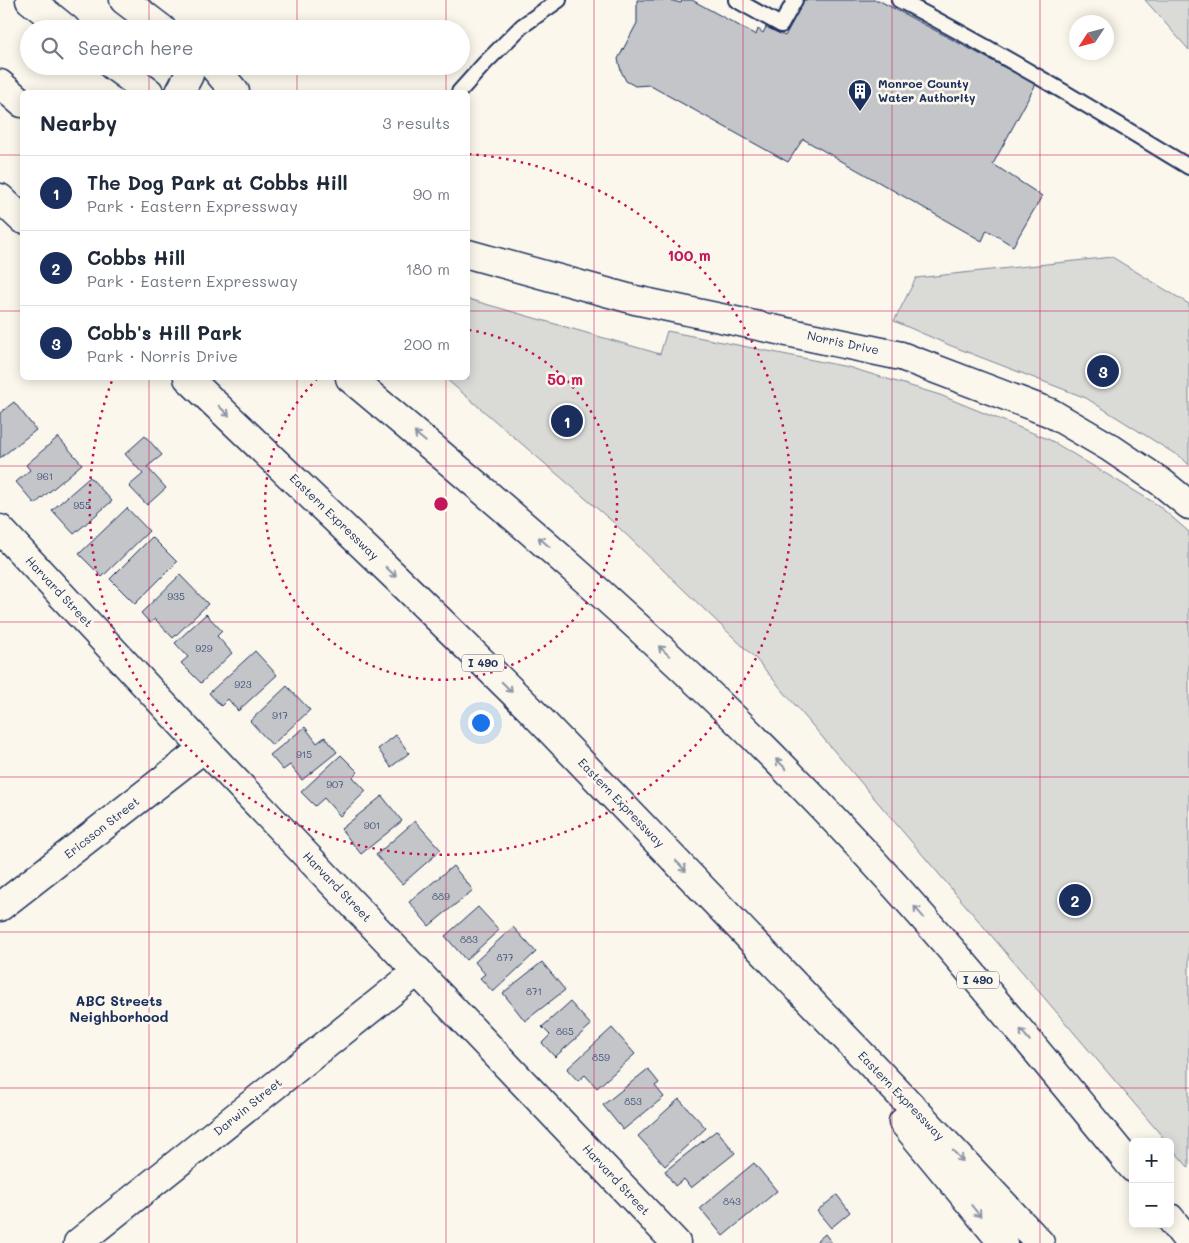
<!DOCTYPE html>
<meta charset="utf-8">
<style>
:root{--surface:#fff;--page:#f2f2f3;--text:#1f2937;--muted:#747a83;--line:#e0e1e3;--accent:#1b2f5e}
body{margin:0;font-family:Mali,sans-serif;background:var(--page);color:var(--text)}
.controls{position:absolute;right:15px;bottom:15px;display:grid;overflow:hidden;border-radius:8px;box-shadow:0 2px 12px #0003}
.controls button{width:45px;height:45px;display:grid;place-items:center;padding:0;border:0;border-bottom:1px solid var(--line);background:var(--surface);color:var(--text);font:25px sans-serif}
.compass{position:absolute;left:1069px;top:15px;width:45px;height:45px;border-radius:50%;background:var(--surface);box-shadow:0 2px 12px #0003;rotate:234deg}
.you{position:absolute;left:480px;top:722px;width:18px;height:18px;margin:-12px;border:4px solid #fff;border-radius:50%;background:#1a73e8;box-shadow:0 0 0 8px #1a73e833}
.badge{display:grid;place-items:center;width:32px;height:32px;border-radius:50%;background:var(--accent);color:#fff;font-size:16px;font-weight:700}
.pin{position:absolute;translate:-50% -50%;border:2px solid #fff;box-shadow:0 1px 5px #0006}
.list{margin:0;padding:0;list-style:none}
h2{display:flex;justify-content:space-between;align-items:center;height:65px;margin:0;padding:0 20px;font-size:21px}
h2 small{font-size:16px;font-weight:400;color:var(--muted)}
.list li{display:grid;grid-template-columns:32px 1fr auto;gap:15px;align-items:center;box-sizing:border-box;height:75px;padding:0 20px;border-top:1px solid var(--line)}
.list b{display:block;font-size:19px;white-space:nowrap}
.list p{margin:0;font-size:16px;white-space:nowrap;color:var(--muted)}
.list em{font-size:16px;font-style:normal;color:var(--muted)}
.icon{flex:none;width:28px;height:28px;fill:none;stroke:currentColor;stroke-width:2;stroke-linecap:round;stroke-linejoin:round}
.map{position:relative;flex:none;width:1189px;height:1243px;overflow:hidden}
.search{position:absolute;background:var(--surface);box-shadow:0 2px 12px #0003;left:20px;top:20px;width:450px;height:55px;display:flex;align-items:center;gap:12px;box-sizing:border-box;padding:0 18px;border-radius:28px;color:var(--muted);font-size:19px}
.panel{position:absolute;background:var(--surface);box-shadow:0 2px 12px #0003;left:20px;top:90px;width:450px;height:290px;border-radius:8px}
.map>svg:first-child{display:block}
.green{fill:#dadad7;stroke:#7a849a}
.building{fill:#c3c5c9;stroke:#1b2f5e}
.lines{fill:none;stroke-linecap:round;stroke-linejoin:round}
.service-casing{stroke:#1b2f5e;stroke-width:18}
.minor-casing{stroke:#1b2f5e;stroke-width:31}
.tertiary-casing{stroke:#1b2f5e;stroke-width:31}
.motorway-casing{stroke:#1b2f5e;stroke-width:31}
.service{stroke:#fbf7ec;stroke-width:14}
.minor{stroke:#fbf7ec;stroke-width:28}
.tertiary{stroke:#fbf7ec;stroke-width:28}
.motorway{stroke:#fbf7ec;stroke-width:28}
.oneway{stroke:#8b93a5}
.grid{fill:none;stroke:#c2185b;stroke-width:1;stroke-opacity:0.55}
.ring{fill:none;stroke:#c2185b;stroke-width:2.5;stroke-dasharray:2.5 5}
.labels{text-anchor:middle;stroke-width:5;stroke-linejoin:round;paint-order:stroke}
.number-label{font-size:10px;fill:#455479}
.shield{fill:#fbf7ec;stroke:#5e6b89;stroke-width:1}
.shield-label{font-size:11px;font-weight:bold;fill:#1b2f5e}
.poi-label{font-size:12px;font-weight:bold;fill:#1b2f5e;stroke:#fbf7ec;text-anchor:start}
.street-label{font-size:12px;fill:#1b2f5e;stroke:#fbf7ec}
.neighbourhood-label{font-size:14px;font-weight:bold;fill:#1b2f5e;stroke:#fbf7ec}
.centre{fill:#c2185b;stroke:#fbf7ec;stroke-width:2.5}
.ring-label{font-size:15px;text-anchor:middle;font-weight:bold;fill:#c2185b;stroke:#fbf7ec;stroke-width:5;stroke-linejoin:round;paint-order:stroke}
</style>
<div class="map">
<svg width="1189" height="1243" viewBox="0 0 1189 1243">
<rect width="100%" height="100%" fill="#fbf7ec"/>
<filter id="ink" filterUnits="userSpaceOnUse"><feTurbulence type="fractalNoise" baseFrequency=".02" numOctaves="2"/><feDisplacementMap in="SourceGraphic" scale="10" xChannelSelector="R" yChannelSelector="G"/><feConvolveMatrix kernelMatrix="1 2 1 2 8 2 1 2 1" color-interpolation-filters="sRGB"/></filter>
<g filter="url(#ink)">
<!-- green -->
<path class="green" d="M1145,0H1189V50Z
M1112,257L1189,304V465L1183,459L1086,398L949,345L894,321L916,278Z
M468,299L660,354L667,331L848,367L940,395L1050,440L1158,505L1189,532V1168L1170,1146V1142H1167L755,658L613,522L445,378H468Z"/>
<!-- building -->
<path class="building" d="M637,0H669L681,3L682,0H692L756,35L758,29L763,33L766,27L785,36L804,0H878L1036,84L993,164L1042,196L1013,246L987,230L982,241L803,139L788,162L649,85L635,86L626,81L621,71L618,59L637,23Z
M14,402L36,430L0,458V413Z
M145,436L162,455L147,467L166,488L147,505L129,486L143,474L125,454Z
M58,437L82,464L35,504L16,482L30,470L26,465Z
M90,477L112,501L74,534L52,510Z
M127,508L149,531L102,577L79,554Z
M152,537L177,562L135,604L110,579Z
M180,575L208,604L173,638L155,619L150,623L141,613Z
M206,614L222,631L217,636L232,653L201,683L181,663L188,657L175,643Z
M255,651L277,675L238,711L228,699L221,706L209,693Z
M287,686L310,710L272,745L250,721Z
M305,727L317,743L325,737L337,752L302,780L290,765L283,770L270,755Z
M396,735L409,753L391,767L378,749Z
M341,755L358,772L353,777L366,791L340,816L324,798L315,806L301,792Z
M382,796L402,821L361,854L341,829Z
M415,821L441,850L402,884L376,855Z
M453,866L473,890L429,926L409,902Z
M478,907L499,930L466,960L445,936Z
M513,927L536,952L493,992L480,978L485,974L475,962Z
M542,962L565,990L525,1021L503,993Z
M570,1002L591,1025L555,1057L542,1043L550,1035L542,1027Z
M612,1028L635,1054L597,1088L585,1075L578,1081L567,1069Z
M648,1069L659,1083L655,1086L664,1097L623,1130L603,1105Z
M679,1099L706,1128L665,1166L638,1136Z
M717,1130L735,1153L691,1188L684,1179L675,1186L665,1171Z
M754,1163L777,1191L723,1236L700,1208Z
M837,1195L850,1212L831,1228L817,1211Z
M825,1234L832,1243H815Z"/>
<g class="lines">
<!-- service casing -->
<g class="service-casing">
<path id="service" d="M736,0L781,25L795,0
M899,0C998,51 1093,109 1189,167
M459,92L485,63L522,26L559,0"/>
</g>
<!-- minor casing -->
<g class="minor-casing">
<path id="minor" d="M124,0L162,29
M213,66L235,92
M180,92L189,75V66
M0,529L204,748L676,1243
M0,907L204,748
M78,1243L418,971"/>
</g>
<!-- tertiary casing -->
<g class="tertiary-casing">
<path id="tertiary" d="M30,0L66,29
M113,66L149,92
M468,254L635,300L901,356L1051,413L1109,447L1161,482L1189,505"/>
</g>
<!-- motorway casing -->
<g class="motorway-casing">
<path id="motorway" d="M0,84L22,103
M0,198L22,219
M188,378L407,588L529,708L914,1109L1040,1243
M350,378C503,506 655,635 795,779C916,902 1024,1035 1133,1168
M903,1122L1003,1243
M1170,1218L1189,1242"/>
</g>
<!-- service -->
<use href="#service" class="service"/>
<!-- minor -->
<use href="#minor" class="minor"/>
<!-- tertiary -->
<use href="#tertiary" class="tertiary"/>
<!-- motorway -->
<use href="#motorway" class="motorway"/>
</g>
<!-- one-way arrows -->
<defs><path id="oneway-shaft" d="M-6 0H5M1.5-3L5.5 0L1.5 3" fill="none" stroke-width="1.6" stroke-linecap="round" stroke-linejoin="round" transform="scale(1.25)"/></defs>
<g class="oneway">
<use href="#oneway-shaft" transform="translate(224 411) rotate(44)"/>
<use href="#oneway-shaft" transform="translate(420 437) rotate(-140)"/>
<use href="#oneway-shaft" transform="translate(544 542) rotate(-139)"/>
<use href="#oneway-shaft" transform="translate(391 572) rotate(44)"/>
<use href="#oneway-shaft" transform="translate(664 651) rotate(-137)"/>
<use href="#oneway-shaft" transform="translate(507 687) rotate(45)"/>
<use href="#oneway-shaft" transform="translate(781 764) rotate(-135)"/>
<use href="#oneway-shaft" transform="translate(681 866) rotate(46)"/>
<use href="#oneway-shaft" transform="translate(919 912) rotate(-131)"/>
<use href="#oneway-shaft" transform="translate(1025 1035) rotate(-130)"/>
<use href="#oneway-shaft" transform="translate(958 1156) rotate(47)"/>
<use href="#oneway-shaft" transform="translate(976 1211) rotate(51)"/>
</g>
</g>
<!-- grid -->
<path class="grid" d="M149,0V29M297,0V29M446,0V29M594,0V1243M743,0V1243M892,0V1243M1040,0V1243M149,66V92M297,66V92M446,66V92M0,155H22M468,155H1189M0,311H22M468,311H1189M149,378V1243M297,378V1243M446,378V1243M0,466H1189M0,622H1189M0,777H1189M0,932H1189M0,1088H1189"/>
<!-- distance rings -->
<g class="ring">
<path d="M469 330A176 176 0 1 1 318 378"/>
<path d="M469 154A351 351 0 1 1 113 378"/>
</g>
<!-- icons -->
<defs>
<g id="building-pin" transform="scale(1.25)"><path d="M0 17L-7.5 6A9.5 9.5 0 1 1 7.5 6Z" fill="#1b2f5e" stroke="#fbf7ec"/><path d="M-4-6H4V6H1V3H-1V6H-4ZM-2.5-4.3h1.7v1.8h-1.7ZM.8-4.3h1.7v1.8H.8ZM-2.5-1h1.7V.8h-1.7ZM.8-1h1.7V.8H.8Z" fill="#fff"/></g>
</defs>
<g fill-rule="evenodd">
<use href="#building-pin" x="860" y="91"/>
</g>
<g class="labels">
<!-- number labels -->
<g class="number-label">
<text x="45" y="480">961</text>
<text x="82" y="509">955</text>
<text x="176" y="600">935</text>
<text x="204" y="652">929</text>
<text x="243" y="688">923</text>
<text x="280" y="719">917</text>
<text x="304" y="758">915</text>
<text x="335" y="788">907</text>
<text x="372" y="829">901</text>
<text x="441" y="900">889</text>
<text x="469" y="943">883</text>
<text x="505" y="961">877</text>
<text x="534" y="995">871</text>
<text x="565" y="1035">865</text>
<text x="601" y="1061">859</text>
<text x="633" y="1105">853</text>
<text x="732" y="1205">843</text>
</g>
<!-- shield labels -->
<g class="shield">
<rect x="462" y="654.5" width="42" height="17" rx="4"/>
<rect x="957" y="971.5" width="42" height="17" rx="4"/>
</g>
<g class="shield-label">
<text x="483" y="667">I 490</text>
<text x="978" y="984">I 490</text>
</g>
<!-- poi labels -->
<g class="poi-label">
<text x="878" y="88">Monroe County<tspan x="878" dy="14">Water Authority</tspan></text>
</g>
<!-- street labels -->
<g class="street-label">
<text transform="translate(843 343) rotate(12)" y="4">Norris Drive</text>
<text transform="translate(334 517) rotate(44)" y="4">Eastern Expressway</text>
<text transform="translate(59 592) rotate(47)" y="4">Harvard Street</text>
<text transform="translate(621 803) rotate(46)" y="4">Eastern Expressway</text>
<text transform="translate(102 828) rotate(-38)" y="4">Ericsson Street</text>
<text transform="translate(337 887) rotate(46)" y="4">Harvard Street</text>
<text transform="translate(901 1096) rotate(46)" y="4">Eastern Expressway</text>
<text transform="translate(248 1107) rotate(-39)" y="4">Darwin Street</text>
<text transform="translate(616 1180) rotate(47)" y="4">Harvard Street</text>
</g>
<!-- neighbourhood labels -->
<g class="neighbourhood-label">
<text x="119" y="1006">ABC Streets<tspan x="119" dy="16">Neighborhood</tspan></text>
</g>
</g>
<circle cx="441" cy="504" r="8" class="centre"/>
<g class="ring-label">
<text x="689" y="261">100 m</text>
<text x="565" y="385">50 m</text>
</g>
</svg>
<div class="controls">
<button>+</button>
<button>−</button>
</div>
<svg class="compass" viewBox="-18 -18 36 36"><path d="M0-13l5 13h-10z" fill="#e53935"/><path d="M0 13l5-13h-10z" fill="#747a83"/></svg>
<div class="you"></div>
<div class="pin badge" style="left:567px;top:421px">1</div>
<div class="pin badge" style="left:1075px;top:900px">2</div>
<div class="pin badge" style="left:1103px;top:371px">3</div>
<div class="search"><svg class="icon" aria-label="search" viewBox="0 0 24 24"><circle cx="10" cy="10" r="6"/><path d="M15 15l6 6"/></svg>Search here</div>
<section class="panel">
<h2>Nearby<small>3 results</small></h2>
<ul class="list">
<li><span class="badge">1</span><div><b>The Dog Park at Cobbs Hill</b><p>Park · Eastern Expressway</p></div><em>90 m</em></li>
<li><span class="badge">2</span><div><b>Cobbs Hill</b><p>Park · Eastern Expressway</p></div><em>180 m</em></li>
<li><span class="badge">3</span><div><b>Cobb's Hill Park</b><p>Park · Norris Drive</p></div><em>200 m</em></li>
</ul>
</section>
</div>
